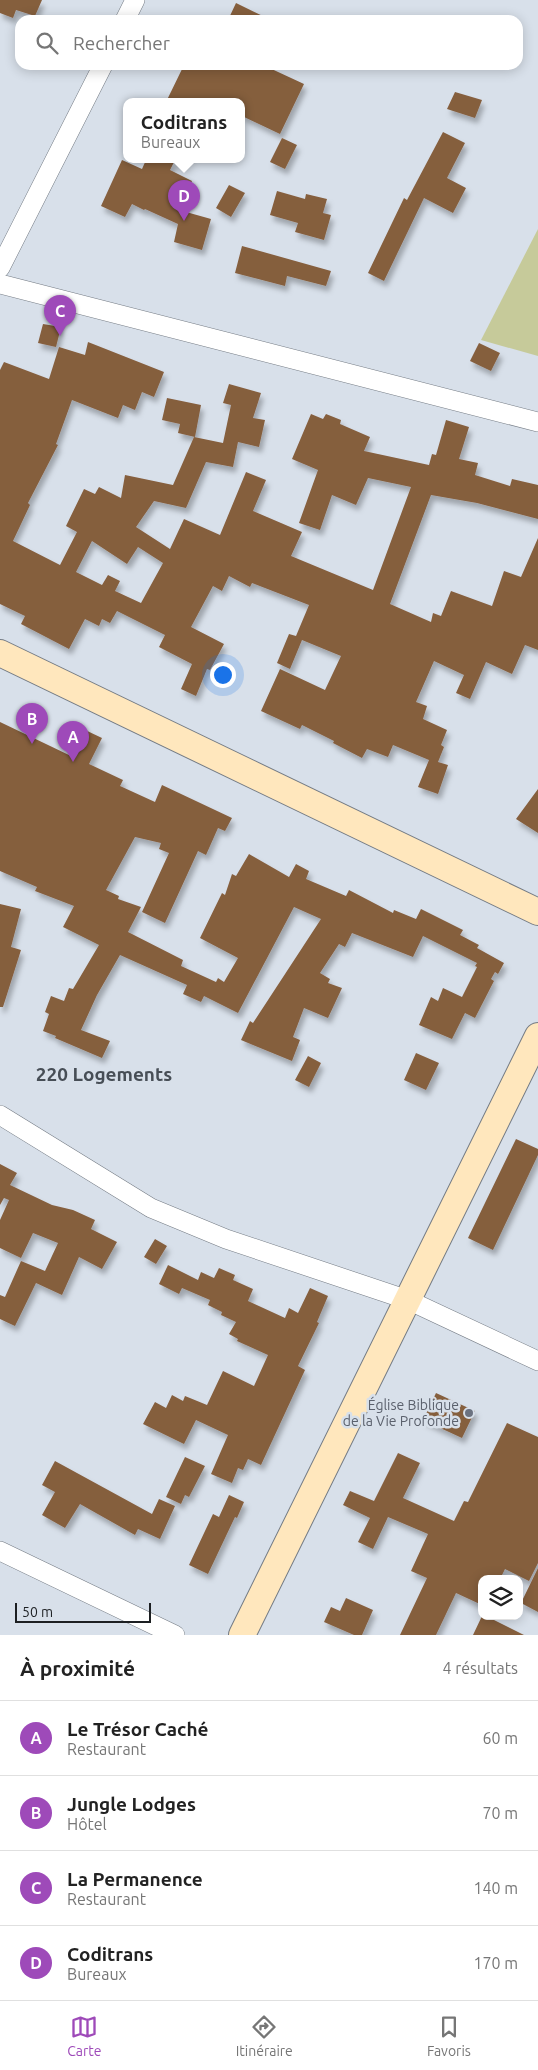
<!DOCTYPE html>
<html lang="fr">
<meta charset="utf-8">
<style>
:root{--surface:#fff;--page:#f2f2f2;--text:#222;--muted:#767676;--line:#e0e0e0;--accent:#9e4ab9}
body{margin:0;font-family:Ubuntu,sans-serif;background:var(--page);color:var(--text)}
.controls{position:absolute;right:15px;bottom:15px;display:grid;overflow:hidden;border-radius:10px;box-shadow:0 2px 12px #0003}
.controls button{width:45px;height:45px;display:grid;place-items:center;padding:0;border:0;border-bottom:1px solid var(--line);background:var(--surface);color:var(--text);font:25px sans-serif}
.scale{position:absolute;left:15px;bottom:12px;width:136px;box-sizing:border-box;padding-left:5px;border:2px solid #1c1f22;border-top:0;font-size:14px;line-height:18px;white-space:nowrap;color:#1c1f22;-webkit-text-stroke:4px #d8e0ea;paint-order:stroke}
.you{position:absolute;left:222px;top:674px;width:18px;height:18px;margin:-12px;border:4px solid #fff;border-radius:50%;background:#1a73e8;box-shadow:0 0 0 8px #1a73e833}
.badge{display:grid;place-items:center;width:32px;height:32px;border-radius:50%;background:var(--accent);color:#fff;font-size:16px;font-weight:700}
.pin{position:absolute;translate:-50% -41px;filter:drop-shadow(0 1px 2px #0008)}
.pin::after{content:'';position:absolute;top:26px;width:18px;height:15px;background:inherit;clip-path:polygon(0 0,100% 0,50% 100%)}
.popup{position:absolute;left:123px;top:98px;width:122px;height:65px;box-sizing:border-box;display:grid;place-content:center;border-radius:10px;background:var(--surface);filter:drop-shadow(0 1px 4px #0005);font-size:16px;white-space:nowrap;color:var(--muted)}
.popup b{font-size:19px;color:var(--text)}
.popup::after{content:'';position:absolute;left:50%;top:100%;margin-left:-10px;border:10px solid transparent;border-top-color:var(--surface)}
.list{margin:0;padding:0;list-style:none}
h2{display:flex;justify-content:space-between;align-items:center;height:65px;margin:0;padding:0 20px;font-size:21px}
h2 small{font-size:16px;font-weight:400;color:var(--muted)}
.list li{display:grid;grid-template-columns:32px 1fr auto;gap:15px;align-items:center;box-sizing:border-box;height:75px;padding:0 20px;border-top:1px solid var(--line)}
.list b{display:block;font-size:19px;white-space:nowrap}
.list p{margin:0;font-size:16px;white-space:nowrap;color:var(--muted)}
.list em{font-size:16px;font-style:normal;color:var(--muted)}
.icon{flex:none;width:28px;height:28px;fill:none;stroke:currentColor;stroke-width:2;stroke-linecap:round;stroke-linejoin:round}
.map{position:relative;flex:none;width:538px;height:1635px;overflow:hidden}
.search{position:absolute;background:var(--surface);box-shadow:0 2px 12px #0003;left:15px;right:15px;top:15px;height:55px;display:flex;align-items:center;gap:12px;box-sizing:border-box;padding:0 18px;border-radius:15px;color:var(--muted);font-size:19px}
.sheet{height:365px;background:var(--surface)}
nav{display:flex;justify-content:space-around;align-items:center;box-sizing:border-box;height:70px;border-top:1px solid var(--line);background:var(--surface);font-size:14px;color:var(--muted)}
nav a{display:grid;justify-items:center;gap:2px}
nav .on{color:var(--accent)}
.map>svg:first-child{display:block}
.green{fill:#c6ca9a}
.building{fill:#855e3e;fill-rule:evenodd;filter:url(#shadow)}
.lines{fill:none;stroke-linecap:round;stroke-linejoin:round}
.street-casing{stroke:#747b84;stroke-width:20}
.secondary-casing{stroke:#747b84;stroke-width:28}
.street{stroke:#fff;stroke-width:19}
.secondary{stroke:#ffe7bd;stroke-width:26}
.worship-dot{fill:#6b7280;stroke:#d8e0ea;stroke-width:2}
.labels{text-anchor:middle;stroke-width:5;stroke-linejoin:round;paint-order:stroke}
.worship-label{font-size:14px;fill:#5b616d;stroke:#d8e0ea;text-anchor:end}
.district-label{font-size:19px;font-weight:bold;fill:#474e56;stroke:#d8e0ea}
</style>
<div class="map">
<svg width="538" height="1635" viewBox="0 0 538 1635">
<defs>
<filter id="shadow"><feDropShadow dx="3" dy="5.5" stdDeviation="2.5" flood-color="#0004"/></filter>
</defs>
<rect width="100%" height="100%" fill="#d8e0ea"/>
<!-- green -->
<path class="green" d="M538,229V356L481,340Z"/>
<!-- building -->
<path class="building" d="M0,0H42L35,16L16,10L13,18L0,13Z
M236,3L271,20H228Z
M184,65H263L304,84L280,134L242,116V102H166Z
M455,92L482,100L475,118L447,109Z
M443,132L465,143L447,178L466,188L453,213L424,198L384,281L368,273L404,198L407,200Z
M282,138L297,145L285,169L270,162Z
M122,160L142,169L146,160H175L170,170L192,181L179,210L211,219L202,250L174,242L178,224L145,209L144,210L132,204L125,217L101,206Z
M229,185L245,193L231,217L216,208Z
M277,191L305,199L306,194L327,199L323,213L331,215L324,240L295,232L298,223L270,215Z
M242,246L331,271L326,286L287,276L285,286L235,273Z
M43,324L61,327L56,347L38,343Z
M88,342L164,372L154,397L142,392L135,410L123,405L118,418L72,400L56,444L58,445L28,503L30,505L13,541L60,565L77,532L66,526L84,489L95,494L99,487L121,498L125,475L173,485L194,437L223,443L231,405L223,403L229,384L261,393L253,418L265,420L259,447L238,442L233,467L206,462L186,508L154,501L136,527L170,549L184,519L220,535L246,472L266,480L253,511L302,532L291,556L373,590L411,487L368,478L356,505L332,495L320,530L299,523L318,470L292,459L311,414L323,419L326,414L341,420L340,424L370,437L364,451L429,465L432,454L436,455L446,420L469,427L459,459L478,463L475,475L510,486L512,479L538,485V519L477,503L431,495L390,604L431,622L433,613L441,616L451,591L492,606L504,571L521,577L538,538V650L525,645L512,674L486,662L470,699L456,693L464,675L434,661L416,702L427,706L423,719L447,730L441,745L444,747L438,762L448,765L438,794L418,787L429,760L393,745L388,757L367,749L362,758L333,743L334,741L302,725L300,729L261,711L280,669L325,690L341,656L302,640L290,669L277,663L289,634L296,636L309,605L252,583L250,587L229,576L222,591L213,586L191,627L224,644L210,670L207,669L196,696L181,689L192,664L159,647L165,635L117,611L110,623L102,619L99,626L85,619L69,649L21,624L25,616L0,604V370L4,362L49,379L59,347L85,355ZM92,541L127,564L138,547L163,563L141,603L115,591L120,581L108,575L102,585L76,572Z
M479,343L500,353L491,371L470,361Z
M167,398L201,405L195,437L178,433L180,424L162,420Z
M0,722L71,756L83,729L102,738L89,764L123,780L120,786L155,802L162,785L232,818L225,831L218,828L206,855L198,851L165,923L142,912L169,853L159,849L161,843L135,837L106,890L119,896L118,899L141,907L128,932L183,960L181,966L216,982L218,978L224,982L238,958L200,938L222,893L225,895L232,874L236,876L249,854L289,877L296,864L309,871L306,879L346,896L349,890L393,913L394,910L416,919L421,909L463,930L460,935L479,945L477,948L504,963L498,974L495,972L491,979L494,981L475,1018L465,1013L452,1039L419,1025L431,997L438,1001L443,988L462,997L477,967L475,966L477,963L423,936L413,957L352,933L345,947L339,944L320,973L330,979L328,983L342,988L328,1018L304,1008L293,1037L300,1040L292,1061L241,1040L250,1021L253,1023L321,919L294,907L238,1013L204,996L201,1002L183,994L187,985L120,955L97,995L81,1030L110,1041L102,1058L55,1038L56,1036L43,1031L49,1014L45,1012L51,996L64,1001L69,988L73,989L99,945L63,927L74,906L35,891L37,887L0,871Z
M538,789V833L516,819Z
M0,904L21,909L11,947L21,950L3,1007H0Z
M416,1053L439,1063L426,1090L404,1080Z
M308,1056L321,1063L309,1087L295,1080Z
M516,1139L538,1149V1155L493,1250L468,1238Z
M0,1164L17,1173L10,1185L52,1205L73,1210L95,1220L91,1229L117,1242L102,1269L79,1257L62,1295L36,1283L15,1326L0,1319V1295L5,1297L21,1261L45,1271L58,1243L33,1233L21,1258L0,1248V1220L9,1200L4,1198L0,1205Z
M155,1239L167,1246L156,1264L144,1257Z
M168,1265L198,1280L201,1272L214,1278L219,1268L235,1275L233,1280L253,1289L248,1301L285,1318L289,1308L298,1313L310,1288L328,1296L317,1322L319,1323L298,1366L305,1370L261,1465L248,1459L243,1470L238,1468L232,1483L211,1474L228,1435L196,1420L184,1444L143,1424L155,1402L166,1408L172,1395L183,1401L185,1396L207,1405L223,1371L254,1386L268,1355L237,1341L238,1339L229,1334L236,1322L221,1315L222,1312L208,1305L210,1300L182,1288L179,1294L159,1284Z
M436,1393L475,1411L462,1438L423,1420Z
M507,1423L538,1437V1563L529,1581L505,1569L500,1579H482V1605L456,1593L436,1635H400L427,1578L411,1571L428,1534L388,1517L373,1549L358,1542L370,1518L343,1505L350,1491L374,1501L398,1453L420,1463L403,1498L454,1521L464,1501L468,1502Z
M185,1457L205,1466L189,1497L185,1495L181,1504L166,1497Z
M55,1461L152,1514L159,1499L175,1506L160,1539L138,1529L135,1535L80,1504L65,1528L42,1515L55,1492L42,1485Z
M229,1495L244,1502L237,1518L235,1517L208,1574L189,1565L213,1514L219,1517Z
M538,1568V1612L521,1603Z
M346,1598L373,1610L362,1635H354L324,1622L331,1607L340,1611Z
M482,1616H486L524,1635H473Z"/>
<g class="lines">
<!-- street casing -->
<g class="street-casing">
<path id="street" d="M125,20L135,0
M0,268L103,65
M0,284L538,422
M0,1115L151,1208L226,1239L408,1300L538,1361
M0,1551L175,1635"/>
</g>
<!-- secondary casing -->
<g class="secondary-casing">
<path id="secondary" d="M0,653L538,912
M242,1635L538,1036"/>
</g>
<!-- street -->
<use href="#street" class="street"/>
<!-- secondary -->
<use href="#secondary" class="secondary"/>
</g>
<!-- markers -->
<circle class="worship-dot" cx="469" cy="1413" r="5"/>
<g class="labels">
<!-- worship labels -->
<g class="worship-label">
<text x="459" y="1410">Église Biblique<tspan x="459" dy="16">de la Vie Profonde</tspan></text>
</g>
<!-- district labels -->
<g class="district-label">
<text x="104" y="1081">220 Logements</text>
</g>
</g>
</svg>
<div class="controls">
<button><svg class="icon" aria-label="layers" viewBox="0 0 24 24"><path d="M12 4l9 5-9 5-9-5zM3 14l9 5 9-5"/></svg></button>
</div>
<div class="scale">50 m</div>
<div class="you"></div>
<div class="pin badge" style="left:73px;top:762px">A</div>
<div class="pin badge" style="left:32px;top:744px">B</div>
<div class="pin badge" style="left:60px;top:336px">C</div>
<div class="pin badge" style="left:184px;top:221px">D</div>
<div class="popup"><b>Coditrans</b>Bureaux</div>
<div class="search"><svg class="icon" aria-label="search" viewBox="0 0 24 24"><circle cx="10" cy="10" r="6"/><path d="M15 15l6 6"/></svg>Rechercher</div>
</div>
<section class="sheet">
<h2>À proximité<small>4 résultats</small></h2>
<ul class="list">
<li><span class="badge">A</span><div><b>Le Trésor Caché</b><p>Restaurant</p></div><em>60 m</em></li>
<li><span class="badge">B</span><div><b>Jungle Lodges</b><p>Hôtel</p></div><em>70 m</em></li>
<li><span class="badge">C</span><div><b>La Permanence</b><p>Restaurant</p></div><em>140 m</em></li>
<li><span class="badge">D</span><div><b>Coditrans</b><p>Bureaux</p></div><em>170 m</em></li>
</ul>
</section>
<nav>
<a class="on"><svg class="icon" aria-label="map" viewBox="0 0 24 24"><path d="M3 6l6-2 6 2 6-2v14l-6 2-6-2-6 2zM9 4v14M15 6v14"/></svg>Carte</a>
<a><svg class="icon" aria-label="directions" viewBox="0 0 24 24"><path d="M12 3l9 9-9 9-9-9zM9 14v-3h6M13 9l2 2-2 2"/></svg>Itinéraire</a>
<a><svg class="icon" aria-label="saved" viewBox="0 0 24 24"><path d="M7 4h10v16l-5-4-5 4z"/></svg>Favoris</a>
</nav>
